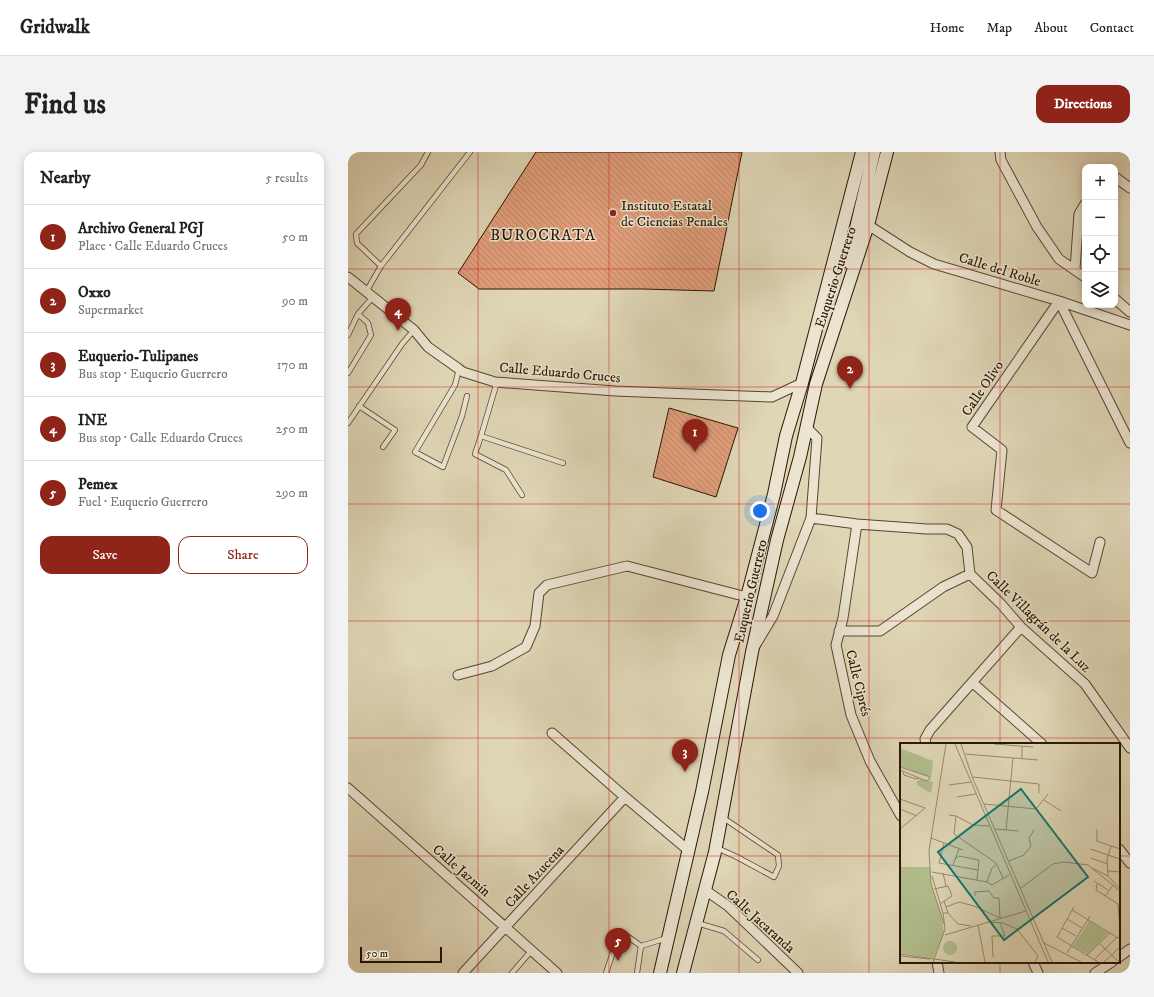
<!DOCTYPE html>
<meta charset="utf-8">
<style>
:root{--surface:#fff;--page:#f2f2f2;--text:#222;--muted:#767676;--line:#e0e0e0;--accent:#8f2418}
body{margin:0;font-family:"IM FELL DW Pica",serif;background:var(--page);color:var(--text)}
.controls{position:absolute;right:12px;top:12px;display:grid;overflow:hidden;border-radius:8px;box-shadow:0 2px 10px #0003}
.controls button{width:36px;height:36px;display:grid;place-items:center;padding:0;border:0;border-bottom:1px solid var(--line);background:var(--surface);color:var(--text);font:20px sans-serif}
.scale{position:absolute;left:12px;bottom:10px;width:82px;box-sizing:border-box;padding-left:4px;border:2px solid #2a1601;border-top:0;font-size:11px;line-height:14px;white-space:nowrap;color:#2a1601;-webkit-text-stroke:3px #eae4d0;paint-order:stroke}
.you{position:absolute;left:412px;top:359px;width:14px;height:14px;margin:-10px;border:3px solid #fff;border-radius:50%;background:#1a73e8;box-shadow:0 0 0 6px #1a73e833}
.badge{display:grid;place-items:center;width:26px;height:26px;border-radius:50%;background:var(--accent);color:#fff;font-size:13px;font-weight:700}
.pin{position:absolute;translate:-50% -33px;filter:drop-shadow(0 1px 2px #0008)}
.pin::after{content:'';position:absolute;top:21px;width:14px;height:12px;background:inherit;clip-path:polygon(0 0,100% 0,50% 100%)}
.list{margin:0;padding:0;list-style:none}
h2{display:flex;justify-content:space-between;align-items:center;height:52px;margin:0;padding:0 16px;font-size:17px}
h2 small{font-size:13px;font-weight:400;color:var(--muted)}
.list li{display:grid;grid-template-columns:26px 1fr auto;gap:12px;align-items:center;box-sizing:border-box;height:64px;padding:0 16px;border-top:1px solid var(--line)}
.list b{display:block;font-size:15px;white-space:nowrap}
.list p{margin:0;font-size:13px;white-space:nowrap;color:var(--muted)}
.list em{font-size:13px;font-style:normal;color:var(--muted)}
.actions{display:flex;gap:8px;padding:12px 16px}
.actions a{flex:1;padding:9px 0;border:1px solid var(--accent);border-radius:12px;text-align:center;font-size:14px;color:var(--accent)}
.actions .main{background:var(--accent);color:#fff}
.icon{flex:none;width:22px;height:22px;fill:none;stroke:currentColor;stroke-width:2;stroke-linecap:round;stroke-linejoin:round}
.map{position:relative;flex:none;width:782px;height:821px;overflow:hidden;border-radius:12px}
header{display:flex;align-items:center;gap:24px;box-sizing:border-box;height:56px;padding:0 20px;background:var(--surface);border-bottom:1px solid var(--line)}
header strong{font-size:19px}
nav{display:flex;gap:22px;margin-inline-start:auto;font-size:14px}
.intro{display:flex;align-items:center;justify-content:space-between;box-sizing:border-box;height:96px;padding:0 24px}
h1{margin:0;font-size:28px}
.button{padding:10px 18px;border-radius:12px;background:var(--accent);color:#fff;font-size:14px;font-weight:700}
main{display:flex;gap:24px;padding:0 24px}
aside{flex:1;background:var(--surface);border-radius:12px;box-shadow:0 2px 10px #0003}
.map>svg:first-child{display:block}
.building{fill:url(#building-back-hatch);stroke:#2a1601}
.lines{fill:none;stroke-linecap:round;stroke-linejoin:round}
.service-casing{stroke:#57462e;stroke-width:6}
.minor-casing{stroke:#57462e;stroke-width:11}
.secondary-casing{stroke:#2a1601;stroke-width:14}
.service{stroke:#eae4d0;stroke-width:4.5}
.minor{stroke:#eae4d0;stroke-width:9}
.secondary{stroke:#eae4d0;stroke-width:12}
.grid{fill:none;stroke:#d62828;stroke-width:1;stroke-opacity:0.55}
.poi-dot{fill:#8f2418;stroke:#eae4d0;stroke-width:1.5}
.labels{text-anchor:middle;stroke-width:3;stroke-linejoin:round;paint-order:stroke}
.poi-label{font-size:14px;fill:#2a1601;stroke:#eae4d0;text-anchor:start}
.street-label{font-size:14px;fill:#2a1601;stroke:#eae4d0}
.quarter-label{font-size:16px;letter-spacing:1px;fill:#2a1601;stroke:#eae4d0}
.inset-road{fill:none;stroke:#97896e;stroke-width:1}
.view{fill:#0f766e;fill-opacity:0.15;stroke:#0f766e;stroke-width:2}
.inset-edge{fill:none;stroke:#2a1601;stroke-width:2}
</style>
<header>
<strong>Gridwalk</strong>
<nav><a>Home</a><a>Map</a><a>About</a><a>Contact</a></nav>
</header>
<div class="intro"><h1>Find us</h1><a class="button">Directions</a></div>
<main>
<aside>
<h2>Nearby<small>5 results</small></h2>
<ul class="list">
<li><span class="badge">1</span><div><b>Archivo General PGJ</b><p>Place · Calle Eduardo Cruces</p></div><em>50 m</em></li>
<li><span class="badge">2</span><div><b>Oxxo</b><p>Supermarket</p></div><em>90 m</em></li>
<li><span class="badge">3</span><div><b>Euquerio-Tulipanes</b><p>Bus stop · Euquerio Guerrero</p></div><em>170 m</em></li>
<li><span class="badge">4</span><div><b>INE</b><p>Bus stop · Calle Eduardo Cruces</p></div><em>250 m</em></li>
<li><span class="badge">5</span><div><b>Pemex</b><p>Fuel · Euquerio Guerrero</p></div><em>290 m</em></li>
</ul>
<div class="actions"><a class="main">Save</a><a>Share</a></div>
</aside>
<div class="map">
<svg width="782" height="821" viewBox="0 0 782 821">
<defs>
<pattern id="building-back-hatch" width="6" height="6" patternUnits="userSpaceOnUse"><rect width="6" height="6" fill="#e09e7a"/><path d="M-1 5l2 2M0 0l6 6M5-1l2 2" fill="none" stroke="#c08768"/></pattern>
</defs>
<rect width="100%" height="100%" fill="#dfd6b6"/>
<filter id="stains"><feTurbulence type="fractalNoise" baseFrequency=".005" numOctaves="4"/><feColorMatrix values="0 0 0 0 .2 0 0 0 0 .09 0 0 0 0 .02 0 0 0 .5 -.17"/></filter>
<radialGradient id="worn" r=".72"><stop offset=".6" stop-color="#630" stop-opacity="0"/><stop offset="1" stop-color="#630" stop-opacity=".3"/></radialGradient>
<!-- building -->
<path class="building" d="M188,0H394L366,139L295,137H131L110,121Z
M321,256L390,276L368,345L305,325Z"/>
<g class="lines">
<!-- service casing -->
<g class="service-casing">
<path id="service" d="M33,114L9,91L8,82L73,13L80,0
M18,140L33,114L122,0
M0,183L10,162L25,145
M111,217L107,233L67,300L95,315L114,264L119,244
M0,221L23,183L20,171L10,162
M149,230L133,284L215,311
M11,254L47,278L35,295
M0,271L54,192L66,178
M133,284L127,302L158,318L174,343
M369,696L389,705L426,725L431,714L430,703L374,665
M349,771L376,779L410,808
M164,821L184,798
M258,821L272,779L293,794
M289,821L293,794L319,786"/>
</g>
<!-- minor casing -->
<g class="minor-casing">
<path id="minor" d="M652,0L653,8L689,75L711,107L737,125
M767,25L782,36
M520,73L562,100L586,112L711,149L782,173
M727,117L731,62L737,52
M0,125L66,178L80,195L111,217L115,220L147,230L267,239L317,241L424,245L454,231
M767,147L782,160
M463,366L509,372L579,377H599L610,382L619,395L622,422L653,452L673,475L737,532L782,596
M509,372L495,466L488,493L503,563L522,609L553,664
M752,390L744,421L648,358L654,298L624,275L711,149L782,291
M491,479H532L595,435L622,422
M407,494L425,464L463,366L469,286L458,275
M110,523L144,514L178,495L187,474L191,441L199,433L279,414L399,445
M625,531L694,592
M204,581L277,645L340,698
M578,592L577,587L582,578L673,475
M0,636L209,821
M771,697L782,711
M357,738L380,754L450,821
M771,805L782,797
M589,810L591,821
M685,810L690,821
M115,821L277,645
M747,821L764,810"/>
</g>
<!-- secondary casing -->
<g class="secondary-casing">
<path id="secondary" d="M502,111L504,93L526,0
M312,821L354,640L381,503L399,445L426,342L438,284L454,231L514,0
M335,821L367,700L404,500L429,388L452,305L468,232L520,73L539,0"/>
</g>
<!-- service -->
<use href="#service" class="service"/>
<!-- minor -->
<use href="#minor" class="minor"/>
<!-- secondary -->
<use href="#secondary" class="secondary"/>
</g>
<!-- grid -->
<path class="grid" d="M130,0V821M261,0V821M391,0V821M521,0V821M652,0V592M0,117H737M767,117H782M0,235H782M0,352H782M0,469H782M0,586H782M0,704H553M771,704H782M652,810V821"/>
<!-- markers -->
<circle class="poi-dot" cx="265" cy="61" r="4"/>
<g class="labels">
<!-- poi labels -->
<g class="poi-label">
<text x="273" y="58">Instituto Estatal<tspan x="273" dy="16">de Ciencias Penales</tspan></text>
</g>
<!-- street labels -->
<g class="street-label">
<text transform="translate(652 117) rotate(17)" y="5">Calle del Roble</text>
<text transform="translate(487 125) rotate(-72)" y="5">Euquerio Guerrero</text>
<text transform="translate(212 220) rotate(5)" y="5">Calle Eduardo Cruces</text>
<text transform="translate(634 236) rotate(-56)" y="5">Calle Olivo</text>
<text transform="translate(402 439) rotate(-77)" y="5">Euquerio Guerrero</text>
<text transform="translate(691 469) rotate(44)" y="5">Calle Villagrán de la Luz</text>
<text transform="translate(511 531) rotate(76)" y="5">Calle Ciprés</text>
<text transform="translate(114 718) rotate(41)" y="5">Calle Jazmín</text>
<text transform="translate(186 724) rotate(-47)" y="5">Calle Azucena</text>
<text transform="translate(413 769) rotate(42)" y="5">Calle Jacaranda</text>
</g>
<!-- quarter labels -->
<g class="quarter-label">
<text x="195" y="88">BUROCRATA</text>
</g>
</g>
<!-- overview -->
<g transform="translate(552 591)">
<rect width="220" height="220" fill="#dfd6b6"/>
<path d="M0,5L33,18L31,35L0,23ZM21,36L33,39L31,50L17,42V38Z" fill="#b2be8d"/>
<path d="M0,122L1,124H30L31,143L41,170L44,191L33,215L0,210ZM189,178L208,190L188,211L173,203ZM43 205a7 7 0 1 1 14 0a7 7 0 1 1-14 0Z" fill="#b2be8d"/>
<path class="inset-road" d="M55,1L148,219M61,1L73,36L152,219M94,1L133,4M122,3V16M65,11L138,17M0,24L28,33L30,36L26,38L0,27M3,29L4,32L16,36L19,35M73,34L139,41V50M49,42L71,39M57,54L76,51M0,56L25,65L0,86M144,57L161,68M84,61L136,66L148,51M0,66L17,73M49,72L56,73L73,82L90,83M56,73L54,91L96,120L103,135M95,86L119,88M106,87L113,15M31,95L63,107M196,96L197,98V86M197,98L220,106M44,100L39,120L78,127M190,106L220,116M191,115L208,121M55,116L59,113L79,117L77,137M109,118L124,112L131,103L129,95L134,87M53,122L59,106M192,125L208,133L220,146M208,128L220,129M32,129L87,139L92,142L109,132M43,130L46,143M32,133L43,170L45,186L33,219M208,133L207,116L211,103M194,138L208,147M87,139L92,125L96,122M197,141L196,147L218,161M121,145L153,121L164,119L188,122L220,148M34,146L48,143L51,150L52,153L40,161M205,153L213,142M44,158L48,170M218,161L220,185M46,164L59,159L74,163L100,175L99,155H94L89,148L74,149L76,153M174,164L157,194L198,219M172,167L220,196M43,170H48L58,181L71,183M167,176L182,185M89,179L103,180L117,186L138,213L135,219M44,181L31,141L29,108L46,1M78,182L85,219M162,185L176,193M45,192L126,168M144,200L181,219M199,200L219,219M167,210L190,173M0,211L55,219M187,212L210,190M0,213L30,216M93,214L92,193H105L100,180M194,217L217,194M204,219L220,204"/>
<path class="view" d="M121,46L188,134L104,197L38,109Z"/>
<rect width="220" height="220" class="inset-edge"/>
</g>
<rect width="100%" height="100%" filter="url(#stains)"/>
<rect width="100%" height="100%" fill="url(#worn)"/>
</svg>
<div class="controls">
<button>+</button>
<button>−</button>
<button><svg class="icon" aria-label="locate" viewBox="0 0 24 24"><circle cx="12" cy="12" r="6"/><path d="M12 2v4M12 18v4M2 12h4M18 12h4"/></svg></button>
<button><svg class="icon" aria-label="layers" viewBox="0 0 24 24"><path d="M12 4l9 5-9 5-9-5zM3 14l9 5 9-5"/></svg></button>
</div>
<div class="scale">50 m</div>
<div class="you"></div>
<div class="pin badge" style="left:347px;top:300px">1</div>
<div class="pin badge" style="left:502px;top:237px">2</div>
<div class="pin badge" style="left:337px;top:620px">3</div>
<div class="pin badge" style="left:50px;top:179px">4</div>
<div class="pin badge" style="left:270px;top:809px">5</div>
</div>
</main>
